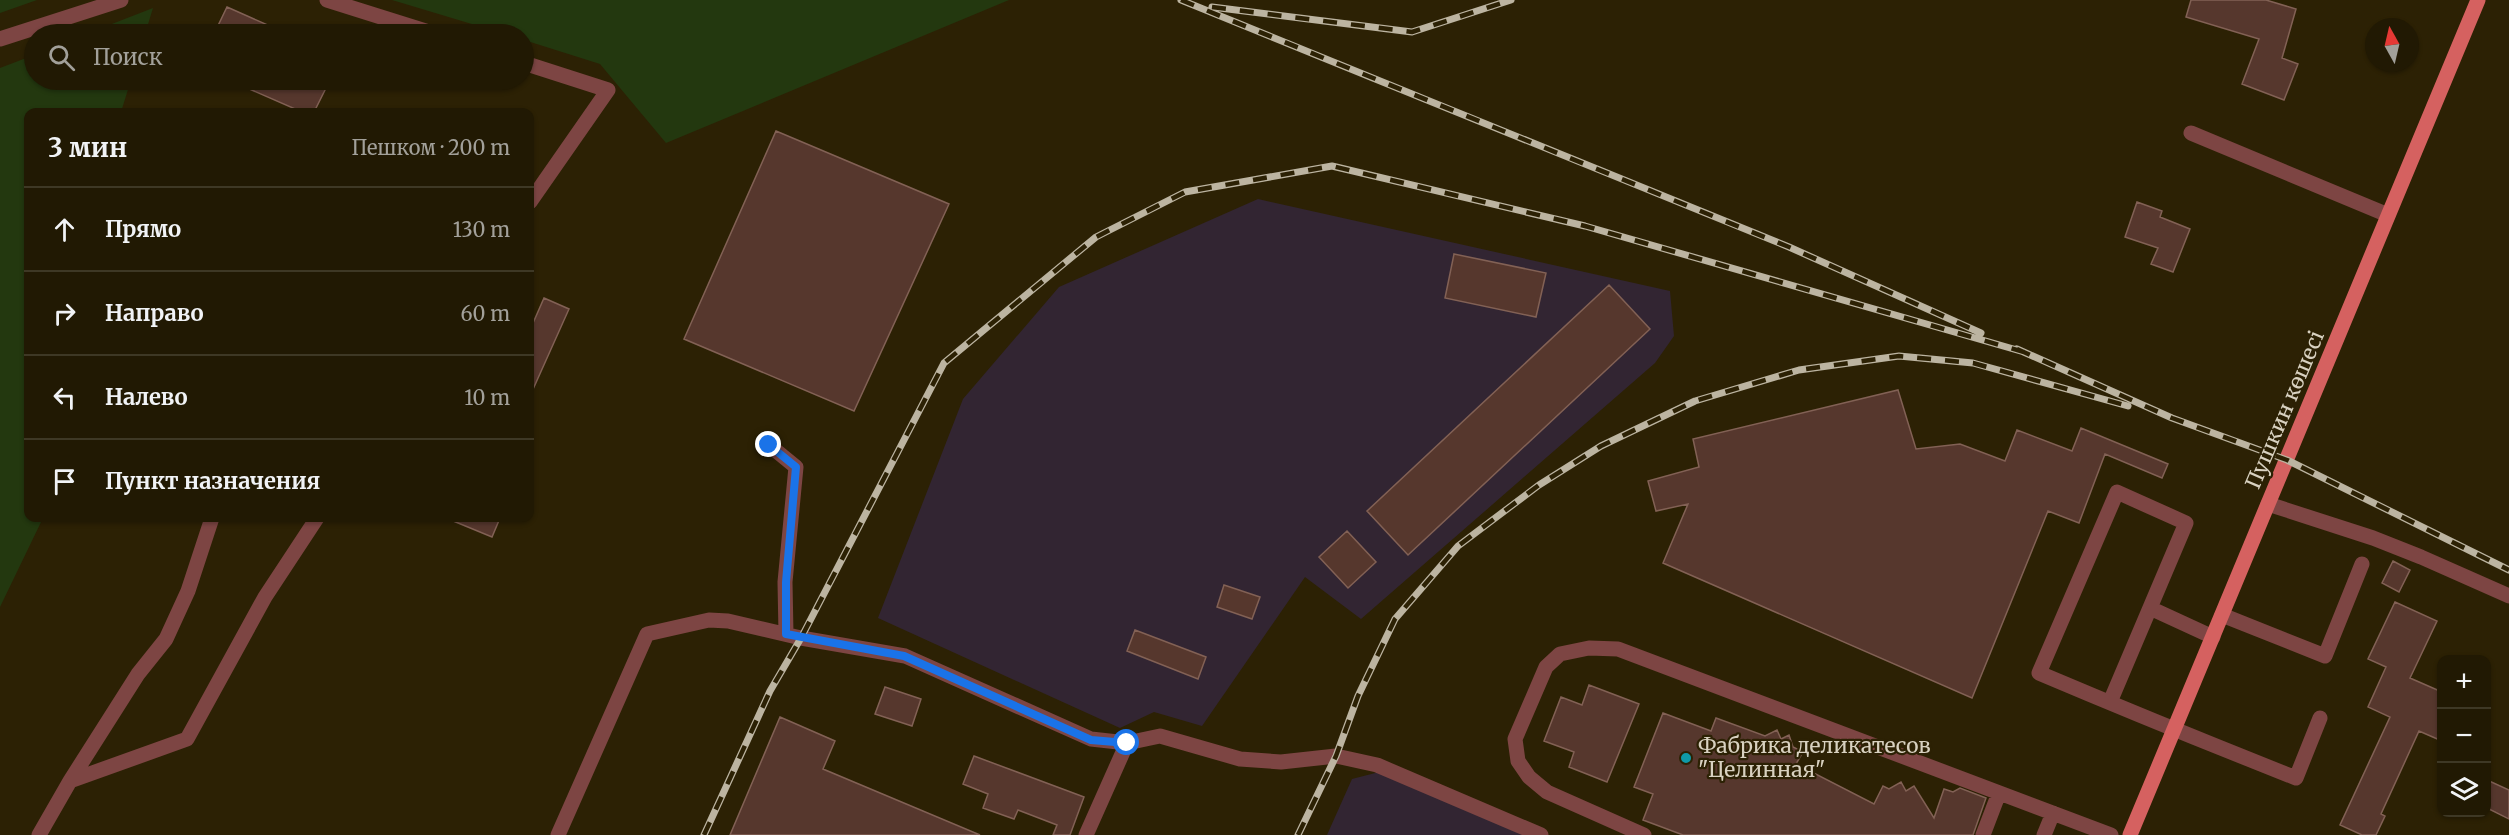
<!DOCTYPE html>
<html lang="ru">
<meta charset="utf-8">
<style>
:root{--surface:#211903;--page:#29220d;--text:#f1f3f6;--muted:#a2a09a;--line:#3e3825}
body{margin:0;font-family:Merriweather,serif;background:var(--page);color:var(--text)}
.controls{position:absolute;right:18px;bottom:18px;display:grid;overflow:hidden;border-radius:12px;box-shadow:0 2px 4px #0004}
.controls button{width:54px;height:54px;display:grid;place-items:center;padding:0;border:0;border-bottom:2px solid var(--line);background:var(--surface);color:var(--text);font:30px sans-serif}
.compass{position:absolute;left:2365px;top:18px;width:54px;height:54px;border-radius:50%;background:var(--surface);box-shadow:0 2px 4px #0004;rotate:352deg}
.stop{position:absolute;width:18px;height:18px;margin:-14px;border:4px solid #1a73e8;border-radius:50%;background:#fff}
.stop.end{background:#1a73e8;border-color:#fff;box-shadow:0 2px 6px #0008}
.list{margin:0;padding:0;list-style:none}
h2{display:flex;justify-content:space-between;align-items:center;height:78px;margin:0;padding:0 24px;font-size:26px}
h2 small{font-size:20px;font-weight:400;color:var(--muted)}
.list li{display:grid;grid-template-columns:39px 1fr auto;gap:18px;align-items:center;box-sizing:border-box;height:84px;padding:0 24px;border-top:2px solid var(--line)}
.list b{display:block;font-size:22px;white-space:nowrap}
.list em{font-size:20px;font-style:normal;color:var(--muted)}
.icon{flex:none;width:33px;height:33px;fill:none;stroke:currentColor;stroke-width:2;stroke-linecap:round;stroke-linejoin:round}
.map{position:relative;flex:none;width:2509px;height:835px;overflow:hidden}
.search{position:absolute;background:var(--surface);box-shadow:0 2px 4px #0004;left:24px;top:24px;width:510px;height:66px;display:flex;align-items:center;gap:15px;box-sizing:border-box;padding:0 21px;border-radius:33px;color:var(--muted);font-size:22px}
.panel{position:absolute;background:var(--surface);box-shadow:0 2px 4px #0004;left:24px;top:108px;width:510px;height:414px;border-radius:12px}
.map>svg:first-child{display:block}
.industrial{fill:#322532}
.green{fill:#23380f}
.building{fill:#56372d;stroke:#826155;stroke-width:1.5}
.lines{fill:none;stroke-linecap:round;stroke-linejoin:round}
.minor{stroke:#7d4543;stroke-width:15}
.major{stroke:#d56160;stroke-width:15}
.rail-casing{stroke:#bcb4a1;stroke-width:7}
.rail{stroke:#2c2104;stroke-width:4.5;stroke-dasharray:14;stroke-linecap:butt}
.route{stroke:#1a73e8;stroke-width:8}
.culture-dot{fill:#0f9aa8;stroke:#2c2104;stroke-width:2}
.labels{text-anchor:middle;stroke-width:4.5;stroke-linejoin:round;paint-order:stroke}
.street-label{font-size:21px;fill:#d8d1c0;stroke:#2c2104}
.poi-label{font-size:21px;fill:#d8d1c0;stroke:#2c2104;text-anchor:start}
</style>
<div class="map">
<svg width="2509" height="835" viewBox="0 0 2509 835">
<rect width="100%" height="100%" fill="#2c2104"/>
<!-- industrial -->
<path class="industrial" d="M1258,199L1670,291L1674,336L1655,363L1361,619L1305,577L1202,726L1154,712L1120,728L878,618L963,399L1059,287Z
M1383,771L1523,835H1327L1352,779Z"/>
<!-- green -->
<path class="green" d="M0,0H37L0,13Z
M392,0H1009L666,143L600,64L524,40V34H505Z
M153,8L145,34H86Z
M34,55V80H131L121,112H28V518H43L0,607V68Z"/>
<!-- building -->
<path class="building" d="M2191,0H2266L2296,9L2282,58L2298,64L2284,100L2242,84L2259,39L2186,17Z
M227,7L288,34H214Z
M229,80H330L314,112H302Z
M776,131L949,204L854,411L684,339Z
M2137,202L2162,211L2160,217L2190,229L2173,272L2151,264L2158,248L2125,237Z
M1454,254L1546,273L1536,317L1445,298Z
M1609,285L1650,329L1408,555L1367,511Z
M544,298L569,309L530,396V330Z
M1898,390L1916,449L1960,444L2005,461L2017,430L2072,451L2081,428L2168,464L2162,478L2105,454L2079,523L2048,511L1972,698L1663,563L1688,504L1656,511L1648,481L1699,467L1693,439Z
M446,518H500L492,537Z
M1347,531L1376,562L1348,588L1319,557Z
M2393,561L2410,570L2399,592L2382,583Z
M1224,585L1260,597L1252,619L1217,607Z
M2395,602L2437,621L2410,678L2442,692V741L2419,731L2381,814L2385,816L2376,835H2362L2340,825L2390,717L2368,707L2386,667L2368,659Z
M1135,630L1206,657L1198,679L1127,651Z
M1589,685L1639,704L1607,782L1569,767L1574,752L1544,741L1561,697L1582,705Z
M885,687L921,699L912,726L875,714Z
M1663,713L1711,731L1716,718L1765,736L1777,730L1781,739L1789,735L1793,747L1803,752L1796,764L1874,804L1883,786L1889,789L1901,782L1906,791L1914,786L1934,818L1944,789L1953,792L1960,788L1986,798L1973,835H1683L1643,820L1653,794L1634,787Z
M780,717L835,741L823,769L980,835H730Z
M974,756L1084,797L1070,835H1053L1057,825L1018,810L1014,819L983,808L988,794L963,784Z
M2487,780L2509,790V819L2487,808Z"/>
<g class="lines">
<!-- minor -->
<path class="minor" d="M327,0L435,34
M0,39L121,0
M524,63L608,90L530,202
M2191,133L2388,215
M769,445L796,467L785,582L786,634
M2268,504L2373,538L2421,557L2509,596
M2150,608L2213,637
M2222,615L2325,656L2362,564
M2110,702L2186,523L2117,492L2039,673C2124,709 2210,744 2296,778L2320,718
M70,781L138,674L166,639L188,591L212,518
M39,835L70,781L187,739L265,597L317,518
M558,835L647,634L709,620L728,621L801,638L905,656L1091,739L1127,743
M1086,835L1127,743L1160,736L1240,759L1281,762L1336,756L1377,765L1541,835
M1644,835L1547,792L1529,777L1518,761L1515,739L1546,667L1560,654L1589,648L1618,649L2111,835
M1983,835L1999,793
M2044,835L2053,813"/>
<!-- major -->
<path class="major" d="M2130,835L2478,0"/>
<!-- rail casing -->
<g class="rail-casing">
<path id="rail" d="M1181,0L1789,247L1981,333
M1212,7L1412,32L1511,0
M2017,349L2172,418L2287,460L2509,570
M704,835L770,691L801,638L944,363L1096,237L1185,192L1332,166L1585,226L2024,352
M1298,835L1336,756L1358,696L1395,619L1458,546L1539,485L1601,446L1695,401L1799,370L1899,356L1973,363L2128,406"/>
</g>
<!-- rail -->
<use href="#rail" class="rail"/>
</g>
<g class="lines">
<!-- route -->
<path class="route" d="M769,445L796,467L786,582V634L904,656L1091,740L1127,743"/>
</g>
<!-- markers -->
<circle class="culture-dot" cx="1686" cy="758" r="6"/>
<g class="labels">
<!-- street labels -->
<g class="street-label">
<text transform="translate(2285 410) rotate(-67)" y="7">Пушкин көшесі</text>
</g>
<!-- poi labels -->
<g class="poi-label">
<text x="1698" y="753">Фабрика деликатесов<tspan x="1698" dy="24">"Целинная"</tspan></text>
</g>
</g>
</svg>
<div class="controls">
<button>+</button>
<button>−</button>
<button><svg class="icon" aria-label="layers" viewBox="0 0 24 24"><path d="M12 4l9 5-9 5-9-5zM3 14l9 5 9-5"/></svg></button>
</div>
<svg class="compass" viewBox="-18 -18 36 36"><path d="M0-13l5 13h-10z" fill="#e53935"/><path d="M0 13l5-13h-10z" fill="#a2a09a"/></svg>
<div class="stop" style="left:1127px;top:743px"></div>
<div class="stop end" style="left:769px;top:445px"></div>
<div class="search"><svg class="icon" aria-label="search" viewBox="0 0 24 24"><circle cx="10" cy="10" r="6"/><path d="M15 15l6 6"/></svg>Поиск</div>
<section class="panel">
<h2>3 мин<small>Пешком · 200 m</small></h2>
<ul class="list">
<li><svg class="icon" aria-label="ahead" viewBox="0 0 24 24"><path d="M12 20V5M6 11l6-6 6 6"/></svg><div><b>Прямо</b></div><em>130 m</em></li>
<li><svg class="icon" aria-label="right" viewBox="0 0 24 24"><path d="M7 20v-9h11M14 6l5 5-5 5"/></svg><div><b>Направо</b></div><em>60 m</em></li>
<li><svg class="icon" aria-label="left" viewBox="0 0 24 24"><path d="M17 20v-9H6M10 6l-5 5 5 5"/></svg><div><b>Налево</b></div><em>10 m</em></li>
<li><svg class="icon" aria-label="arrive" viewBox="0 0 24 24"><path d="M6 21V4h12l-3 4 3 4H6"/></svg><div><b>Пункт назначения</b></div></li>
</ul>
</section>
</div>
